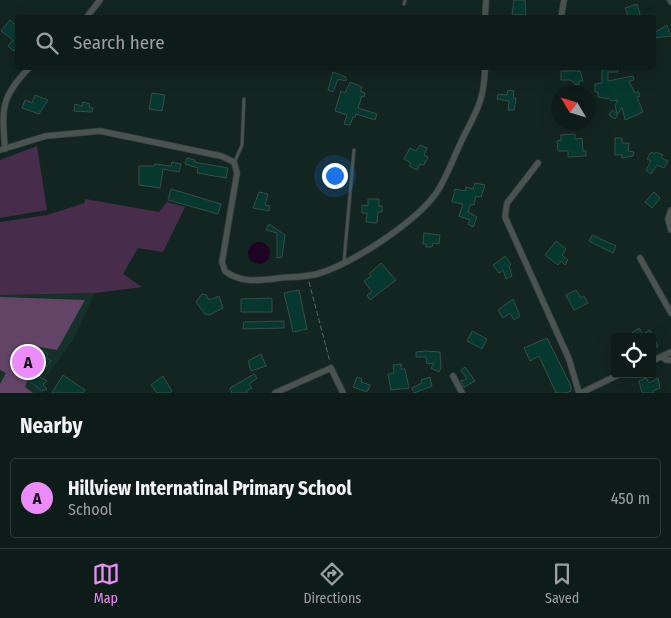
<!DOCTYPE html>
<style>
:root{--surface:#0e1c19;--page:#1c2926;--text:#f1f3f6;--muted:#9ba1a2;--line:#2e3a38;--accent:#ec8cfa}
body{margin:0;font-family:"Fira Sans Condensed",sans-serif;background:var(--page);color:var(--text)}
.controls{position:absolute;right:15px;bottom:15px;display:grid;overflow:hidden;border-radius:5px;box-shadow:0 5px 20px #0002}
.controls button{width:45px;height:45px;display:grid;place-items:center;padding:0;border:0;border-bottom:1px solid var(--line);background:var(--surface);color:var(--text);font:25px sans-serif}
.compass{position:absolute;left:551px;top:85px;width:45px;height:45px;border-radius:50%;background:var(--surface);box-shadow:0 5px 20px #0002;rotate:308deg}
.you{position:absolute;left:334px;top:175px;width:18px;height:18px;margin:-12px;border:4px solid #fff;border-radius:50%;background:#1a73e8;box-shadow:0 0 0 8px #1a73e833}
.badge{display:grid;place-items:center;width:32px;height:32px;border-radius:50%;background:var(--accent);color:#111;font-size:16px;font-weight:700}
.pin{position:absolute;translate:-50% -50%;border:2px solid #fff;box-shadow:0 1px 5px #0006}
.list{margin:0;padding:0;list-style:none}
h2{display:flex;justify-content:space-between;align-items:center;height:65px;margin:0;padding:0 20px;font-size:21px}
h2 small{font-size:16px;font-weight:400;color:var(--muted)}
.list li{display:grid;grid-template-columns:32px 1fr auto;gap:15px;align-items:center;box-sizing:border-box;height:80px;margin:0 10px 10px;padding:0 10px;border:1px solid var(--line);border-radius:5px}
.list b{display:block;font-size:19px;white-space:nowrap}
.list p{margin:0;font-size:16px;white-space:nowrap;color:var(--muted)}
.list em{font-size:16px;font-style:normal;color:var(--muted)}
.icon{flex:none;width:28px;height:28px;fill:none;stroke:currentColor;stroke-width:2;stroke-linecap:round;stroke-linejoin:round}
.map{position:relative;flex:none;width:671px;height:393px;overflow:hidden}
.search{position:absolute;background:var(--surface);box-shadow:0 5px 20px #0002;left:15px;right:15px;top:15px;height:55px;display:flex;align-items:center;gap:12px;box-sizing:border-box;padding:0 18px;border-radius:5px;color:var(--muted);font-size:19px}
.sheet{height:155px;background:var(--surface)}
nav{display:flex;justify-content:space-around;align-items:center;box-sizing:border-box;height:70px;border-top:1px solid var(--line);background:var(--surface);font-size:14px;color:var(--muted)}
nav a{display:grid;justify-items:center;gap:2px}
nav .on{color:var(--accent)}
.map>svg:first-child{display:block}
.built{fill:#16302a}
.green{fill:#472d4b}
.forest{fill:#634467}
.water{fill:#1e0422}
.building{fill:#053930;stroke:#394c47}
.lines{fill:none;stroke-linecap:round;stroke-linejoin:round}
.service-casing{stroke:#2f403c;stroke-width:4}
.minor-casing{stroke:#2f403c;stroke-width:7}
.path{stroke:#5b6b67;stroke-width:1;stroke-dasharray:5 2.5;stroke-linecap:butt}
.service{stroke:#4b5351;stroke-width:2.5}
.minor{stroke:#4b5351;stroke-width:5.5}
</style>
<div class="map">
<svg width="671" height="393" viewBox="0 0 671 393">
<rect width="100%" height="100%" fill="#132521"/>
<!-- built -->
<path class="built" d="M95,293L73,340L41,384L47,389L41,393H0V295Z"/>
<!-- green -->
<path class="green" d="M37,146L47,210L0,218V160Z
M85,199L159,212L167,202L185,207L163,252L138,248L123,274L142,287L95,293L0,295V222L47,215L85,203Z"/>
<!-- forest -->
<path class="forest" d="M0,297L85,300L57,350L28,345L17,363L30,375L25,387L33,393H0V384L6,373L0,370Z"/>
<!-- water -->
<path class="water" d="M248 253a11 11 0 1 1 22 0a11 11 0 1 1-22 0Z"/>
<!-- building -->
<path class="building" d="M514,0H525L526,15L512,14Z
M637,4L641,18H629L625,8Z
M10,20L18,27V46L14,51L8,46L13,40L1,31Z
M667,25L671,36L654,38V33Z
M602,68H618V72H608V81L633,76L634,80L629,81L635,93L638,91L640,96L637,97L643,112L625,120L622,107L615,119L609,115L612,110L617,114L615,105L618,100L611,101L610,99L598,97V92H595V84L602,83Z
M561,71H580L583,81H579V85L574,84V82L570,80H561Z
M333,72L346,77V81L338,79L333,92L328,90Z
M350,82L362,87L360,91L365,93L364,97L362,96L358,108L377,114L375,120L356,114L355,117H353L350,125L344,124L347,115L335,111L341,91L345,93Z
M508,90L514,91L513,98H516L514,110H508L509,101L497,99L498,94L507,95Z
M152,93L165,95L162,111L149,109Z
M35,95L48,100L39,114L22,108L25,100L32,103Z
M83,102L90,104L89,107L93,108L92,112L74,111L75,104L82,106Z
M575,134V139L582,138L583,151H586V156L568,157V151H558L557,141L561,140V135Z
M615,138H622V143H629L628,151L634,152L633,156L622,158V155H615Z
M420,145L427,148L424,155L428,157L424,165L420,164L417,170L409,166L411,163L404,159L410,148L416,151Z
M651,152L655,154L656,152L663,155L661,158L668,161L664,168L657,165L651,174L646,170L651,161L647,159Z
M187,158L195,160L194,162L228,168L226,178L197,173L198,168L185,164Z
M172,162L181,164L179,172L163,169L160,188L139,185V166H154L155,164L171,166Z
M475,183L485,185L481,197L476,196L474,205L471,204L468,212L477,217L473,227L468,224L470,220L459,216L463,204L452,202L455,189L465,191L466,187L473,189Z
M171,189L221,204L218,214L168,200Z
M259,192L268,194L265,205L270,206L269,211L253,208Z
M654,192L660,198L652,208L645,202Z
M368,199H379V206H382V212H378L377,223L366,222L367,213H362V205L368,206Z
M269,224L285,235L282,257L277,258V233L266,230Z
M424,233L440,235L439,244L433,243L432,247H426V244H423Z
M592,235L616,246L613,253L589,241Z
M556,241L566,249L562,255L568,260L565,265L561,261L558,265L545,255Z
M505,256L511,264L509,266L512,276L506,279L503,270L499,273L493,265Z
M381,263L396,280L370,300L367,295L372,292L364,281L371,276L369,274Z
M299,290L307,329L293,332L284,293Z
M576,290L581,298L584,296L588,303L574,310L566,295Z
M202,294L206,295L209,300L219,296L223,308L209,315L205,314L196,302Z
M270,298L272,299V312H241V299Z
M513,299L520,316L514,320L510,313L503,318L498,310Z
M284,321V328L243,329L244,322Z
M639,328L643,334L650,330L658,346L654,349L652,337H635L632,333Z
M472,331L487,339L482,349L467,341Z
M547,338L571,386V391L566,393H556L539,356L530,361L524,348Z
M43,350L48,354L46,357L51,361L46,367L40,363L36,369L29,364L38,351L41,352Z
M425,351L440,352L441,368L439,372L431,368L434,363L427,364L426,357H416V352Z
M261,354L266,366L251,371L248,361Z
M401,364V369H405L409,388L391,390L388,374L394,373L393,365Z
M465,367L475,381L464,387L461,381L467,379L461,370Z
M34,374L47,381L43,385L47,389L42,391L29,381Z
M254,374L257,378L249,384L252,388L246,391L247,393H232L230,388Z
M63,375L85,390L83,393H52Z
M163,376L172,391L170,393H157L151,385Z
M357,377L362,379L361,382L370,385L367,392L353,387Z
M430,377L432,386L414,393L412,388L422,383L421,380Z
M646,378L649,383L658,378L660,388L653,391L654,393H642L639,381Z"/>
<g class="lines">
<!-- service casing -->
<g class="service-casing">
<path id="service" d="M404,4L405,0
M235,161L242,145L244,99
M344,261L354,150"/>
</g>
<!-- minor casing -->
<g class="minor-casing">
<path id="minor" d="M670,0L671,2
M86,18L100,0
M485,18L486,0
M561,18L564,0
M5,149C2,109 0,98 29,68
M0,150L46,136L100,131L221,156L234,162L237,173L222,262L225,271C241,284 261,280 280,278C292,277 306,277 317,274C352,264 422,219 440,187C448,173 454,157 461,142C476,111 484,103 485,68
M538,163L507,203L505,217L569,359L579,393
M671,210L668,219L671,230
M640,258L671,313
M662,357L666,360H671
M652,361L671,352
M453,376L462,393
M275,393L331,368L343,393
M581,393L620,374"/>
</g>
<!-- path -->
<path class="path" d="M309,282L330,362"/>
<!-- service -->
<use href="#service" class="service"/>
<!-- minor -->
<use href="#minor" class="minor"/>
</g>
</svg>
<div class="controls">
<button><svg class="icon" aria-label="locate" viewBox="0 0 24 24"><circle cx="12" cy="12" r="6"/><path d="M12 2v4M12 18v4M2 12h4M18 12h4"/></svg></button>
</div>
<svg class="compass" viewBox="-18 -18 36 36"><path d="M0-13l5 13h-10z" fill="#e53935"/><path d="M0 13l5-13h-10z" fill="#9ba1a2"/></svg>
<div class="you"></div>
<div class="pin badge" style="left:28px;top:362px">A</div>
<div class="search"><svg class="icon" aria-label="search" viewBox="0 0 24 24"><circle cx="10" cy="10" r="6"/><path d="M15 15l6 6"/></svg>Search here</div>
</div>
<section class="sheet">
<h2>Nearby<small></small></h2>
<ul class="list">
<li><span class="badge">A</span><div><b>Hillview Internatinal Primary School</b><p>School</p></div><em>450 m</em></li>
</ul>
</section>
<nav>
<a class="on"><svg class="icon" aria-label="map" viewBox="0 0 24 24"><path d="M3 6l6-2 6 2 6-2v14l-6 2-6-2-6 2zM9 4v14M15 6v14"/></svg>Map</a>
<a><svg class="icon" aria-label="directions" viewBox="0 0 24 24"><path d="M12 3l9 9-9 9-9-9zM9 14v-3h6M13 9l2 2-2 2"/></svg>Directions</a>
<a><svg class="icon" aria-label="saved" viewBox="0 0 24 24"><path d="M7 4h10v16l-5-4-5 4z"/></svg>Saved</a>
</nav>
